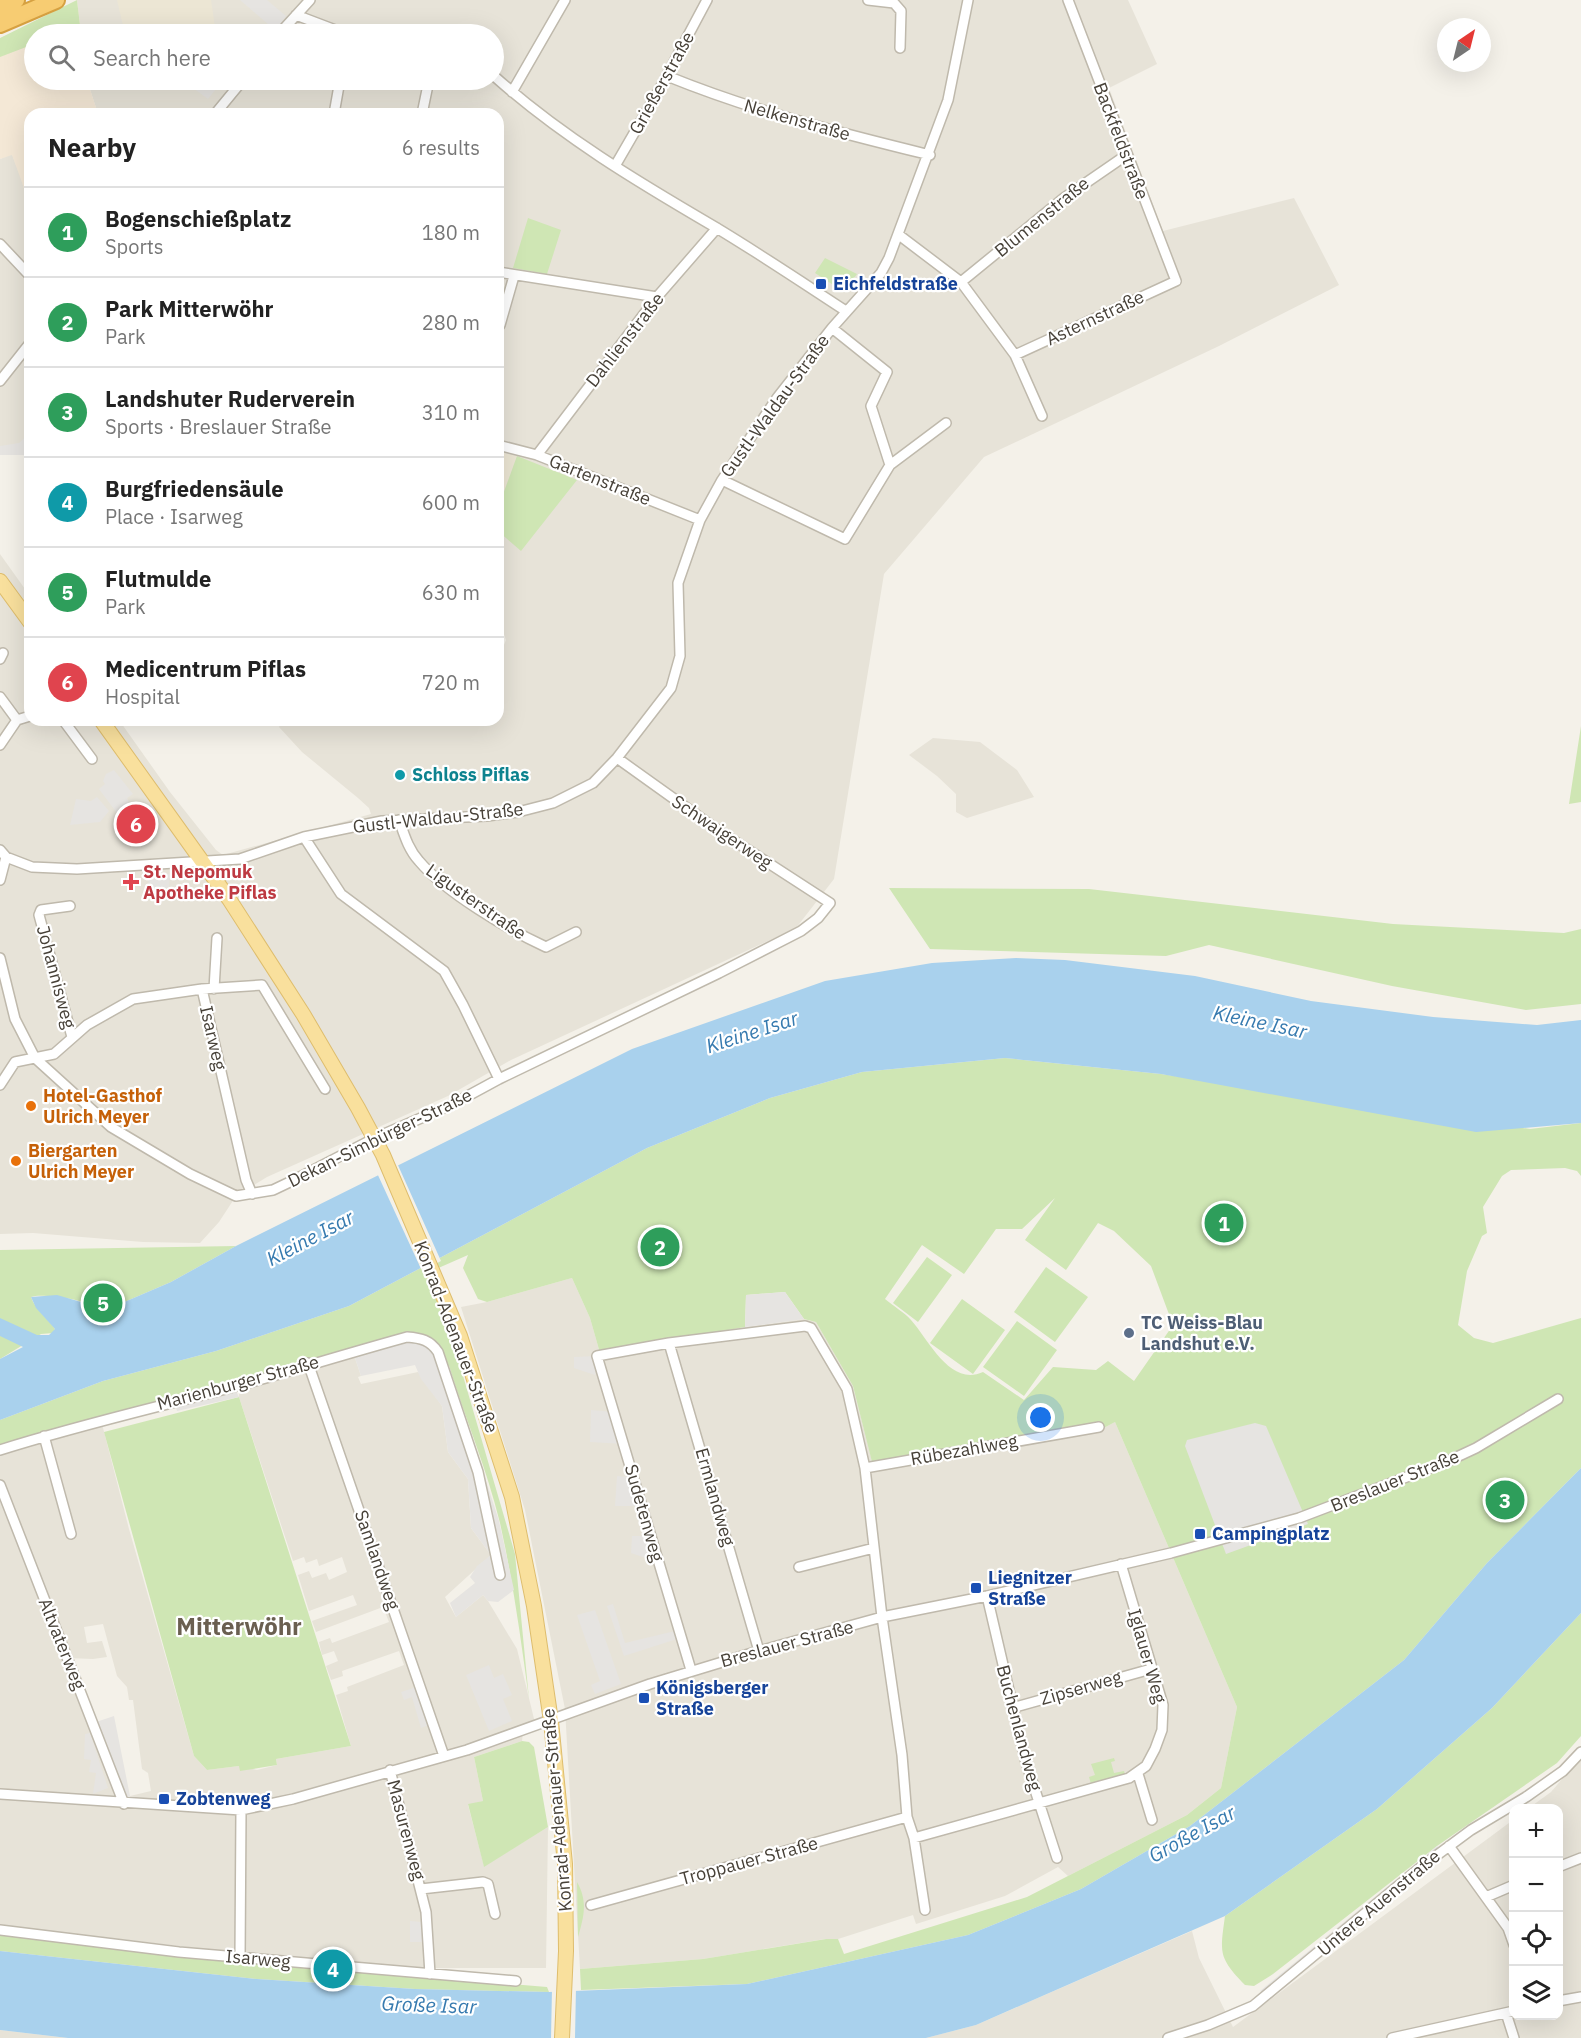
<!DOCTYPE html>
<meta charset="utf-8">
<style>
:root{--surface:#fff;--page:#f6f6f6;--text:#222;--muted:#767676;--line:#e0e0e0;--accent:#ef4525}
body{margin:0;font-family:"IBM Plex Sans",sans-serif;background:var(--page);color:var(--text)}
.controls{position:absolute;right:18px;bottom:18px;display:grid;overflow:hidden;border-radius:12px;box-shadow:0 6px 24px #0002}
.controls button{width:54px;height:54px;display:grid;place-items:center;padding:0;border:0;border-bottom:2px solid var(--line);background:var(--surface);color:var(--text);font:30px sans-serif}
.compass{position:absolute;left:1437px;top:18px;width:54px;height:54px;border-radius:50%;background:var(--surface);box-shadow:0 6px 24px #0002;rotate:35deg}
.you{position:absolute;left:1041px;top:1418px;width:21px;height:21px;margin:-15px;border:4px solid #fff;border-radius:50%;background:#1a73e8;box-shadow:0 0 0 9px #1a73e833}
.badge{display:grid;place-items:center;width:39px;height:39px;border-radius:50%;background:var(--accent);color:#fff;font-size:20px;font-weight:700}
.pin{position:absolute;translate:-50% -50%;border:3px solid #fff;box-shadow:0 2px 6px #0006}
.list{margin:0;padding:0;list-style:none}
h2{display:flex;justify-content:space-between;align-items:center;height:78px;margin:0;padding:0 24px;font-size:26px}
h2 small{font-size:20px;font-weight:400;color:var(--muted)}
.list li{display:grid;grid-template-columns:39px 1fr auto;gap:18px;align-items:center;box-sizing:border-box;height:90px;padding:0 24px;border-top:2px solid var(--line)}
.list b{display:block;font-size:22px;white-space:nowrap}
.list p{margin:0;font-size:20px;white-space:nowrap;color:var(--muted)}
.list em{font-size:20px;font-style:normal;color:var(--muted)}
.icon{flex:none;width:33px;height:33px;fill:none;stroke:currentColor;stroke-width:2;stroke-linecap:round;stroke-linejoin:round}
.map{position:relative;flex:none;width:1581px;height:2038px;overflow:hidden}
.search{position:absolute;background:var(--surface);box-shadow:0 6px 24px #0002;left:24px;top:24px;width:480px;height:66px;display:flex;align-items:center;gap:15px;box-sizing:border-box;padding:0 21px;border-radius:33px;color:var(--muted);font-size:22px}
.panel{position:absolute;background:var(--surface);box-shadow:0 6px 24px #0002;left:24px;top:108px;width:480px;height:618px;border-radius:18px}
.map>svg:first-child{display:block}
.residential{fill:#e7e3d8;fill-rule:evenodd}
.commercial{fill:#f4e8d6}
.education{fill:#ece6d4}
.green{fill:#cfe6b4;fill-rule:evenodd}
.parking{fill:#e6e4e1}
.water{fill:#a9d1ed}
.pier{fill:#f4f1e9}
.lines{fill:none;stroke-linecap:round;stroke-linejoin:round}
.street-casing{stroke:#bfb9ac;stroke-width:12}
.primary-casing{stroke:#debd6d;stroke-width:16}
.highway-casing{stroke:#d6a141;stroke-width:20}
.street{stroke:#fff;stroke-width:9}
.primary{stroke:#f9e09d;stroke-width:14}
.highway{stroke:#f7cc72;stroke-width:16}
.transit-dot{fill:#1a4fb4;stroke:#fff;stroke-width:2}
.culture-dot{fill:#0f9aa8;stroke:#fff;stroke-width:2}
.health-dot{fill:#e0444e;stroke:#fff;stroke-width:2}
.food-dot{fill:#e8710a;stroke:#fff;stroke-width:2}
.service-dot{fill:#5c6f8a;stroke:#fff;stroke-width:2}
.labels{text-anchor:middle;stroke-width:4.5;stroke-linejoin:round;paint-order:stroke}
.street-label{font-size:18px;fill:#474138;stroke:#fff}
.transit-label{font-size:18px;font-weight:bold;fill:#164399;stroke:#fff;text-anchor:start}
.culture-label{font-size:18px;font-weight:bold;fill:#0d838f;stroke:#fff;text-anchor:start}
.health-label{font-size:18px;font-weight:bold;fill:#be3a42;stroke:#fff;text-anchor:start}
.food-label{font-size:18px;font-weight:bold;fill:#c56008;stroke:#fff;text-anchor:start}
.service-label{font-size:18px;font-weight:bold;fill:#4e5e75;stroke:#fff;text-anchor:start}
.water-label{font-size:20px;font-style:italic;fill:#367aaf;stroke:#fff}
.district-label{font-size:24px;font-weight:bold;fill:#6a5f50;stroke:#fff}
</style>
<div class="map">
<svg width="1581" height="2038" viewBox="0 0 1581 2038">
<rect width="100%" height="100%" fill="#f4f1e9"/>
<!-- residential -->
<path class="residential" d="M77,0H1128L1157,64L1109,88L1163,231L1294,198L1339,285L1219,346L984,457L884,574L834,879L796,928L511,1060L448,1096L267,1177L236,1196L219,1222L200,1243L143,1242L33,1233L0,1234V554L30,596V720H119L170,792L216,850L223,855L371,814L369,808L358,798L302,752L279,727L283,720H498V659L506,640L498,617V114H98L87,80H494V34H81Z
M12,154L30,202V455H0V159Z
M933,738L980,742L1017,770L1034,797L967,818L956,812V794L937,776L909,755Z
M572,1278L590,1318L600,1353L745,1327L804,1319L816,1322L853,1386L872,1461L1100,1430L1115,1422L1237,1707L1221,1788L1187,1815L1068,1876L1058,1867L1005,1896L916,1924L913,1915L838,1939H825L703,1959L580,1969L565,1709L525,1510L461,1307L487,1302Z
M353,1352L361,1376L358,1377L361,1384L418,1372L442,1406L448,1452L468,1479L471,1528L491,1555L445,1597L456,1617L483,1595L488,1601L517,1649L536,1727L523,1732L522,1741L474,1757L483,1801L468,1805L484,1866L548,1827L546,1968H420L240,1953L0,1925V1450L101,1420L129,1529L194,1756L207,1770L239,1766L257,1770L277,1765L276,1759L351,1746L336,1695L348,1691L347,1687L404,1665L399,1651L342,1671L343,1676L331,1680L326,1666L338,1661L334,1651L322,1655L319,1642L330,1638L332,1643L389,1622L383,1607L316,1632L312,1621L357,1605L353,1595L309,1611L298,1575L309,1571L312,1578L326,1573L329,1580L347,1572L342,1557L319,1566L317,1559L306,1563L304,1557L293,1561L239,1397V1385L304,1369L309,1374L311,1364ZM103,1624L117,1676L127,1687L129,1700H133L142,1769L148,1773L151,1791L130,1796L124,1803L68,1658L93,1659L107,1657L102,1641L87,1643L84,1627Z
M1581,1757V2038H926L976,2025L1192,1931L1199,1958L1233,2027L1513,1820L1514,2016H1558V1808H1529L1551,1792Z
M0,2030L68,2038H0Z"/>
<!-- commercial -->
<path class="commercial" d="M78,9L81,34H34V80H87L98,114H30L29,202L12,155L0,159V41Z"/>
<!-- education -->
<path class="education" d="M117,0H211L216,34H125Z
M498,452L517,456L498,508Z"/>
<!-- green -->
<path class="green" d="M77,0L81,34H34V44L0,57V38Z
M528,218L561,230L547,274L513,268Z
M825,258L857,274L844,292L815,273Z
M517,456L577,480L521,551L498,531V508Z
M1581,726V802L1569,804Z
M889,888L1089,889L1393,924L1564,933L1581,929V1004L1526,1010L1392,986L1209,945L1166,956L930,949Z
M1005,1058L1161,1074L1530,1129L1581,1123V1176L1577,1171L1565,1168L1511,1170L1502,1176L1483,1207L1487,1233L1482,1236L1467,1271L1458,1325L1474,1338L1493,1343L1581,1318V1468L1487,1563L1404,1660L1190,1826L1081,1889L968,1935L747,1984L581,1990L580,1969L703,1959L826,1939H838L844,1954L1027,1897L1187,1815L1221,1788L1237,1707L1115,1422L1100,1430L1040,1443L872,1462L853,1386L816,1322L804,1319L785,1292L746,1295L745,1327L600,1353L590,1318L572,1278L487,1302L478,1299L463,1268L468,1255L427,1273L440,1297L515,1554L529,1699C521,1640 513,1581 500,1523C487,1469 465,1418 449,1366L438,1351L420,1337L0,1450V1420L103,1381L216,1351L349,1306L647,1148L770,1098L862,1072ZM1055,1198L1025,1240L1066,1270L1098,1223L1114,1231L1151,1266L1173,1325L1134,1381L1108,1361L1096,1370L1053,1367L1024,1400L983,1372C950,1387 929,1340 911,1320C904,1312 893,1306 885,1299L922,1245L964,1274L996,1229H1022Z
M236,1246L171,1282L101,1312H94C92,1309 91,1306 88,1304C80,1299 40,1293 31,1297C36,1311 47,1317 55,1329L53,1333L41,1334L0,1359V1250Z
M927,1257L952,1275L918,1322L893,1303Z
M1046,1267L1088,1297L1055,1342L1014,1312Z
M962,1299L1005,1330L973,1374L930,1343Z
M1017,1321L1057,1350L1024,1396L983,1367Z
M239,1397L351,1746L276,1759L277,1765L240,1771L239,1766L207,1770L194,1756L104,1432Z
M1581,1613V1736L1557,1763L1437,1846L1273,1974L1254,1986L1245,1985C1218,1957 1220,1953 1225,1916L1377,1809L1492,1708Z
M522,1741L529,1742L534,1747L548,1827L484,1867L468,1804L483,1801L474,1757Z
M1114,1758L1115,1761L1111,1762L1114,1773L1124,1771L1125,1774L1091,1784L1089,1777L1095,1775L1091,1764Z
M577,1882C588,1901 584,1917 578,1937Z
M0,1933L221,1960L547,1987L549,1992L415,1989L257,1979L0,1951Z"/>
<!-- parking -->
<path class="parking" d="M240,0H267L286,16L275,30Z
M187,80H223L208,99L185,82Z
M30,433V455H0V446L19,443Z
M114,770L133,794L127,798L130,805L117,813L99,789L105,784L103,781L106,774Z
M97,797L109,811L100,822L70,825L76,799L91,801Z
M148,873L170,874L169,887L149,893Z
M785,1292L804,1319L745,1327L746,1295Z
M420,1337L449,1366L499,1521L514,1590L498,1602L488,1601L483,1595L456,1617L450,1603L475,1583L470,1577L477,1566L491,1555L471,1528L468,1479L448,1452L442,1406L421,1379L415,1365L361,1376L353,1352Z
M597,1356L595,1375L574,1368V1357Z
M235,1389L239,1397L177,1411L174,1401Z
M591,1410L614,1412L624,1444L590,1442Z
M1255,1423L1266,1426L1308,1524L1226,1554L1185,1446L1187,1440Z
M617,1476L633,1477L642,1506H615Z
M632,1536H650L658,1562L631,1553Z
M613,1604L625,1643L679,1630L680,1638L624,1656L607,1606Z
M595,1610L621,1684L595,1694L591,1685L600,1681L577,1615Z
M489,1665L494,1678L503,1674L512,1695L503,1699L512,1721L489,1731L466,1675Z
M420,1686L434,1723L421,1728L412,1697L404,1700L401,1692Z
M114,1716L130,1796L124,1804L93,1723Z
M90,1733L108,1788L93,1794L96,1773L89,1772L91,1760L84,1759L85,1734Z
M1437,1846L1439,1849L1370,1902L1263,1993L1260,1991Z
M410,1921L422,1922V1942H410Z"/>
<!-- water -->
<path class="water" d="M1016,958L1065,960L1195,976L1311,1001L1433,1017L1537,1025L1581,1020V1123L1476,1132L1161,1074L1005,1058L862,1072L770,1098L647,1148L349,1306L216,1351L103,1381L0,1420V1359L23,1347L0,1336V1318L37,1335H49L55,1329L36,1308L31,1297L57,1295L88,1304L94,1312H101L171,1282L236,1246L632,1049L825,981L932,963Z
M1581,1468V1613L1492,1708L1377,1809L1225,1916L976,2025L926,2038H68L0,2030V1951L257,1979L415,1989L549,1992L747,1984L968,1935L1081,1889L1190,1826L1404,1660L1487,1563Z"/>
<!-- pier -->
<path class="pier" d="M397,1163L441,1261L422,1271L377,1173Z
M576,1987L575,2038H551L552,1989Z"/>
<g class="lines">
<!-- street casing -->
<g class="street-casing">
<path id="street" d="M868,0L894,3L901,11L900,48
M296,15L346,34
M279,34L310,0
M494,76C561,136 638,182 715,227C760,254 803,283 846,311
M667,76C753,111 840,133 930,155
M512,92L565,0
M215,114L243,80
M334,114L340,80
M422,114L429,80
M615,166L659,90L707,0
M899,235L961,282L1015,355L1042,416
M0,244L30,276
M498,272L657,297
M961,282L1064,198L1125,156
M500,325L514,276
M832,328L887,372L871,406L890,465L946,423
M1015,355L1176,281L1068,0
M0,381L30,343
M498,445L537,455L700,520
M537,455L657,297L717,228
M722,480L845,539L890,465
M0,659L3,653
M0,697L17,720
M63,720L92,759
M0,745L17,720L30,716
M399,820C404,834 408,849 419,861C445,892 509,930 546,947L576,932
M304,837L341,894L444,971L463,1005L499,1079
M0,850L6,857L0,880
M6,857L32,867L77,869L240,859L304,837L382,821L487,816L518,812L553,803L593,783L617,758L671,688L680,656L678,583L700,520L722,480L777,398L832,328L881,273L889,258L948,100L968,0
M70,906L41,910L39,915L72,1037
M0,958L15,1019L35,1058L111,1127L190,1174L236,1196L273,1190L294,1180L375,1138L451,1105L499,1079L719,973L801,931L818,918L830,903L719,831L617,758
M214,989L217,938
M0,1085L15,1062L54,1054L87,1025L133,999L202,989
M252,1194L246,1180L202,989L262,985L325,1089
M669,1343L759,1651
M308,1363L444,1756
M44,1436L71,1534
M0,1450C88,1422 177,1403 266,1378C313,1364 360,1350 407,1337C421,1338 430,1340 438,1352L478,1472L500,1575
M865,1468L1099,1427
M0,1485L124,1804
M799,1567L874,1548
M987,1596L1025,1759L1057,1858
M691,1670L597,1356L669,1343L805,1326L811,1328L847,1389L865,1468L882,1617L902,1755L907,1817L914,1838L925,1910
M1012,1708L1151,1669
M390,1770L426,1912L430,1974
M1138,1774L1152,1820
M0,1794L241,1810L293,1799L467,1750L650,1684L752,1653L882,1617L987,1596L1171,1553L1299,1518L1446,1462L1476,1448L1558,1399
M914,1838L1129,1778L1146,1766L1155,1749L1162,1730L1163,1705L1121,1564
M1449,1846L1508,1928L1514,1945
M1558,1867L1581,1858
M421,1889L483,1882L488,1884L495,1914
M1486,1897L1514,1885
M591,1905L907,1817
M0,1930L179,1952L516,1981
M240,1958L241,1810
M1558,2001L1581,1997
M1506,2013L1514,2038
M1168,2038L1208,2025L1253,2006L1421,1867L1471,1830L1526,1797L1563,1771L1581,1752
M1392,2038L1514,2011"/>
</g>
<!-- primary casing -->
<g class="primary-casing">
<path id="primary" d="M0,581L30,622
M101,720L229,899L303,1014L358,1108L383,1155L460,1336L512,1497L534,1606L551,1721L565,1864L566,1951L562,2038"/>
</g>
<!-- highway casing -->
<g class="highway-casing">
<path id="highway" d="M0,8L16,0
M0,24L56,0"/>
</g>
<!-- street -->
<use href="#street" class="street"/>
<!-- primary -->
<use href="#primary" class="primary"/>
<!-- highway -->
<use href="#highway" class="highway"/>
</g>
<!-- markers -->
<g class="transit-dot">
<rect x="815" y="278" width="12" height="12" rx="3"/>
<rect x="1194" y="1528" width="12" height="12" rx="3"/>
<rect x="970" y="1582" width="12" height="12" rx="3"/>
<rect x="638" y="1692" width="12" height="12" rx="3"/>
<rect x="158" y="1793" width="12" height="12" rx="3"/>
</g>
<circle class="culture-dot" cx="400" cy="775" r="6"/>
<path class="health-dot" d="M128 873h6v6h6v6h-6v6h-6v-6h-6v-6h6z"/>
<g class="food-dot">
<circle cx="31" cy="1106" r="6"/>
<circle cx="16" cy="1161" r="6"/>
</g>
<circle class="service-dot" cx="1129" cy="1333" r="6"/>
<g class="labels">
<!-- street labels -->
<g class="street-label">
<text transform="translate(662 83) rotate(-61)" y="6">Grießerstraße</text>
<text transform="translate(797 120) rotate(16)" y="6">Nelkenstraße</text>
<text transform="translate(1121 141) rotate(69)" y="6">Backfeldstraße</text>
<text transform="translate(1042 217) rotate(-39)" y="6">Blumenstraße</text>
<text transform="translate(1095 318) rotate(-25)" y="6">Asternstraße</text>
<text transform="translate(625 340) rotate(-52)" y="6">Dahlienstraße</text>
<text transform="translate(775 406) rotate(-54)" y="6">Gustl-Waldau-Straße</text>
<text transform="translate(600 480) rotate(22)" y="6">Gartenstraße</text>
<text transform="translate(438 818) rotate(-6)" y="6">Gustl-Waldau-Straße</text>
<text transform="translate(722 832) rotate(34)" y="6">Schwaigerweg</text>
<text transform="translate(476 902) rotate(35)" y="6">Ligusterstraße</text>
<text transform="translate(56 977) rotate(75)" y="6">Johannisweg</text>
<text transform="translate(213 1038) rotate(77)" y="6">Isarweg</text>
<text transform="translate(380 1138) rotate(-26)" y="6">Dekan-Simbürger-Straße</text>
<text transform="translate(456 1337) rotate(69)" y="6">Konrad-Adenauer-Straße</text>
<text transform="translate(238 1383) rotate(-15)" y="6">Marienburger Straße</text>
<text transform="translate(964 1450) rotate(-10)" y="6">Rübezahlweg</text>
<text transform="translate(1395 1481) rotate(-22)" y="6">Breslauer Straße</text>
<text transform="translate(715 1497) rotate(74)" y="6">Ermlandweg</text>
<text transform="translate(644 1513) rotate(74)" y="6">Sudetenweg</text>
<text transform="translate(377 1560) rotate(71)" y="6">Samlandweg</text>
<text transform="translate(62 1644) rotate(68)" y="6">Altvaterweg</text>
<text transform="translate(787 1644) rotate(-15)" y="6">Breslauer Straße</text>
<text transform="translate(1147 1656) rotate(74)" y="6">Iglauer Weg</text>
<text transform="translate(1081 1688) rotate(-16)" y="6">Zipserweg</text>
<text transform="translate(1019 1728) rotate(75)" y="6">Buchenlandweg</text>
<text transform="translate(557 1810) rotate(-95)" y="6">Konrad-Adenauer-Straße</text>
<text transform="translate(406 1830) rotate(75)" y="6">Masurenweg</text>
<text transform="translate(749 1861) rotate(-15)" y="6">Troppauer Straße</text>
<text transform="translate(1379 1903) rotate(-40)" y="6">Untere Auenstraße</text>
<text transform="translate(258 1959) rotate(5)" y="6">Isarweg</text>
</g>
<!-- transit labels -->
<g class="transit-label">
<text x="833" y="290">Eichfeldstraße</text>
<text x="1212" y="1540">Campingplatz</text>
<text x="988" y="1584">Liegnitzer<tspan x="988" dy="21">Straße</tspan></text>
<text x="656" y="1694">Königsberger<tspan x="656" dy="21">Straße</tspan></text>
<text x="176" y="1805">Zobtenweg</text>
</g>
<!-- culture labels -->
<g class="culture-label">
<text x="412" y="781">Schloss Piflas</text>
</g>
<!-- health labels -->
<g class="health-label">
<text x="143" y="878">St. Nepomuk<tspan x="143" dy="21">Apotheke Piflas</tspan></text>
</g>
<!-- food labels -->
<g class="food-label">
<text x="43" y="1102">Hotel-Gasthof<tspan x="43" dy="21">Ulrich Meyer</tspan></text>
<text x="28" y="1157">Biergarten<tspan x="28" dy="21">Ulrich Meyer</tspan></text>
</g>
<!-- service labels -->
<g class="service-label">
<text x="1141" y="1329">TC Weiss-Blau<tspan x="1141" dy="21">Landshut e.V.</tspan></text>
</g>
<!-- water labels -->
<g class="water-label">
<text transform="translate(1260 1022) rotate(12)" y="7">Kleine Isar</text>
<text transform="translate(752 1032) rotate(-18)" y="7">Kleine Isar</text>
<text transform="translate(310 1238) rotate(-28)" y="7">Kleine Isar</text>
<text transform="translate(1192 1834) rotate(-29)" y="7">Große Isar</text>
<text transform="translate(429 2005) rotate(2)" y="7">Große Isar</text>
</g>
<!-- district labels -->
<g class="district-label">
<text x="239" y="1635">Mitterwöhr</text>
</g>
</g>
</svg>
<div class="controls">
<button>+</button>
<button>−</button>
<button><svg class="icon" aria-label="locate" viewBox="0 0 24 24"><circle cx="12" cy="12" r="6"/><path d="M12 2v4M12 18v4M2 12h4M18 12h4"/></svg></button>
<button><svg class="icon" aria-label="layers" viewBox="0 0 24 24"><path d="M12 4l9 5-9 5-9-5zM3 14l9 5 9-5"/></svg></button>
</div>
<svg class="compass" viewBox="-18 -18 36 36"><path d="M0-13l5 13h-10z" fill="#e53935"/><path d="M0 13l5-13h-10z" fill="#767676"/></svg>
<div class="you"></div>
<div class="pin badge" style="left:1224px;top:1223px;background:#2e9e5b">1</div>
<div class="pin badge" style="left:660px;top:1247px;background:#2e9e5b">2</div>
<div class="pin badge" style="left:1505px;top:1500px;background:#2e9e5b">3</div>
<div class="pin badge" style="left:333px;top:1969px;background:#0f9aa8">4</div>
<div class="pin badge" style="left:103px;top:1303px;background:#2e9e5b">5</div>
<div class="pin badge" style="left:136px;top:824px;background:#e0444e">6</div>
<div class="search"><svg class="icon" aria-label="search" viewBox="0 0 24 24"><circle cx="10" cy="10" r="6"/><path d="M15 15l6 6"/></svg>Search here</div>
<section class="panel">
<h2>Nearby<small>6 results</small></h2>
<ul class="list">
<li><span class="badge" style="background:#2e9e5b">1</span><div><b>Bogenschießplatz</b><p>Sports</p></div><em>180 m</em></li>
<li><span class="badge" style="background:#2e9e5b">2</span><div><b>Park Mitterwöhr</b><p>Park</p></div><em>280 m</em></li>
<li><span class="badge" style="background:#2e9e5b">3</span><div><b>Landshuter Ruderverein</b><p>Sports · Breslauer Straße</p></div><em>310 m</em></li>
<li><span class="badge" style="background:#0f9aa8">4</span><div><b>Burgfriedensäule</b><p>Place · Isarweg</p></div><em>600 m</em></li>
<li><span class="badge" style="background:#2e9e5b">5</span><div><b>Flutmulde</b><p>Park</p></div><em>630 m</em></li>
<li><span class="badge" style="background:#e0444e">6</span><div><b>Medicentrum Piflas</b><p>Hospital</p></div><em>720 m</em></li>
</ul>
</section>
</div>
